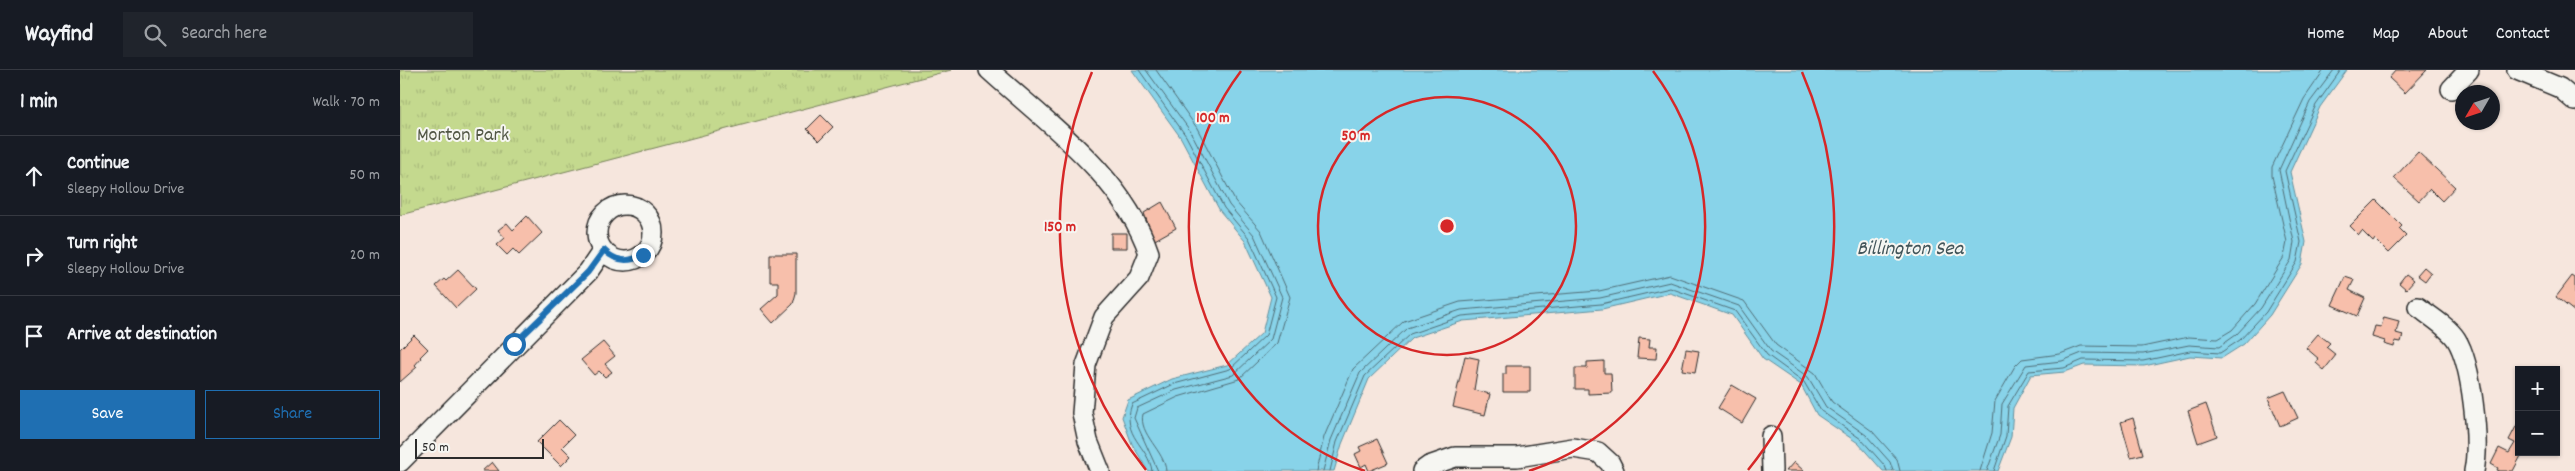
<!DOCTYPE html>
<meta charset="utf-8">
<style>
:root{--surface:#171b24;--page:#20242c;--text:#f1f3f6;--muted:#9ea1a6;--line:#363941;--accent:#1f6fb2}
body{margin:0;font-family:Dekko,sans-serif;background:var(--page);color:var(--text)}
.controls{position:absolute;right:15px;bottom:15px;display:grid;overflow:hidden;border-radius:0px;box-shadow:0 1px 4px #0004}
.controls button{width:45px;height:45px;display:grid;place-items:center;padding:0;border:0;border-bottom:1px solid var(--line);background:var(--surface);color:var(--text);font:25px sans-serif}
.compass{position:absolute;left:2055px;top:15px;width:45px;height:45px;border-radius:50%;background:var(--surface);box-shadow:0 1px 4px #0004;rotate:231deg}
.scale{position:absolute;left:15px;bottom:12px;width:129px;box-sizing:border-box;padding-left:5px;border:2px solid #2b2b2b;border-top:0;font-size:14px;line-height:18px;white-space:nowrap;color:#2b2b2b;-webkit-text-stroke:4px #f6f6f2;paint-order:stroke}
.stop{position:absolute;width:15px;height:15px;margin:-11px;border:4px solid #1f6fb2;border-radius:50%;background:#fff}
.stop.end{background:#1f6fb2;border-color:#fff;box-shadow:0 1px 5px #0008}
.list{margin:0;padding:0;list-style:none}
h2{display:flex;justify-content:space-between;align-items:center;height:65px;margin:0;padding:0 20px;font-size:21px}
h2 small{font-size:16px;font-weight:400;color:var(--muted)}
.list li{display:grid;grid-template-columns:32px 1fr auto;gap:15px;align-items:center;box-sizing:border-box;height:80px;padding:0 20px;border-top:1px solid var(--line)}
.list b{display:block;font-size:19px;white-space:nowrap}
.list p{margin:0;font-size:16px;white-space:nowrap;color:var(--muted)}
.list em{font-size:16px;font-style:normal;color:var(--muted)}
.actions{display:flex;gap:10px;padding:15px 20px}
.actions a{flex:1;padding:11px 0;border:1px solid var(--accent);border-radius:0px;text-align:center;font-size:18px;color:var(--accent)}
.actions .main{background:var(--accent);color:#fff}
.icon{flex:none;width:28px;height:28px;fill:none;stroke:currentColor;stroke-width:2;stroke-linecap:round;stroke-linejoin:round}
.map{position:relative;flex:none;width:2175px;height:401px;overflow:hidden}
header{display:flex;align-items:center;gap:30px;box-sizing:border-box;height:70px;padding:0 25px;background:var(--surface);border-bottom:1px solid var(--line)}
header strong{font-size:24px}
nav{display:flex;gap:28px;margin-inline-start:auto;font-size:18px}
.search{width:350px;height:45px;background:var(--page);display:flex;align-items:center;gap:12px;box-sizing:border-box;padding:0 18px;border-radius:0px;color:var(--muted);font-size:19px}
main{display:flex}
aside{flex:1;background:var(--surface)}
.map>svg:first-child{display:block}
.park{fill:url(#park-tufts);stroke:#78825c}
.water{fill:#88d3e9;stroke:#63909d}
.lines{fill:none;stroke-linecap:round;stroke-linejoin:round}
.shore{stroke:#506e77;stroke-width:1}
.building{fill:#f7bfab;stroke:#2b2b2b}
.minor-casing{stroke:#2b2b2b;stroke-width:22}
.minor{stroke:#f6f6f2;stroke-width:19}
.route{stroke:#1f6fb2;stroke-width:6}
.ring{fill:none;stroke:#d62828;stroke-width:2.5}
.labels{text-anchor:middle;stroke-width:4;stroke-linejoin:round;paint-order:stroke}
.park-label{font-size:20px;fill:#515644;stroke:#f6f6f2}
.water-label{font-size:21px;font-style:italic;fill:#42555a;stroke:#f6f6f2}
.centre{fill:#d62828;stroke:#f6f6f2;stroke-width:2.5}
.ring-label{font-size:15px;text-anchor:middle;font-weight:bold;fill:#d62828;stroke:#f6f6f2;stroke-width:4;stroke-linejoin:round;paint-order:stroke}
</style>
<header>
<strong>Wayfind</strong>
<div class="search"><svg class="icon" aria-label="search" viewBox="0 0 24 24"><circle cx="10" cy="10" r="6"/><path d="M15 15l6 6"/></svg>Search here</div>
<nav><a>Home</a><a>Map</a><a>About</a><a>Contact</a></nav>
</header>
<main>
<aside>
<h2>1 min<small>Walk · 70 m</small></h2>
<ul class="list">
<li><svg class="icon" aria-label="ahead" viewBox="0 0 24 24"><path d="M12 20V5M6 11l6-6 6 6"/></svg><div><b>Continue</b><p>Sleepy Hollow Drive</p></div><em>50 m</em></li>
<li><svg class="icon" aria-label="right" viewBox="0 0 24 24"><path d="M7 20v-9h11M14 6l5 5-5 5"/></svg><div><b>Turn right</b><p>Sleepy Hollow Drive</p></div><em>20 m</em></li>
<li><svg class="icon" aria-label="arrive" viewBox="0 0 24 24"><path d="M6 21V4h12l-3 4 3 4H6"/></svg><div><b>Arrive at destination</b></div></li>
</ul>
<div class="actions"><a class="main">Save</a><a>Share</a></div>
</aside>
<div class="map">
<svg width="2175" height="401" viewBox="0 0 2175 401">
<defs>
<pattern id="park-tufts" width="24" height="20" patternUnits="userSpaceOnUse" patternTransform="scale(1.25)"><rect width="24" height="20" fill="#c4d98e"/><path d="M3 7l-1-3M5 7V3M7 7l1-3M15 17l-1-3M17 17v-4M19 17l1-3" fill="none" stroke="#a9ba7b"/></pattern>
</defs>
<rect width="100%" height="100%" fill="#f6e6dd"/>
<filter id="ink" filterUnits="userSpaceOnUse"><feTurbulence type="fractalNoise" baseFrequency=".02" numOctaves="2"/><feDisplacementMap in="SourceGraphic" scale="10" xChannelSelector="R" yChannelSelector="G"/><feConvolveMatrix kernelMatrix="1 2 1 2 8 2 1 2 1" color-interpolation-filters="sRGB"/></filter>
<g filter="url(#ink)">
<!-- park -->
<path class="park" d="M0,0H551L0,145Z"/>
<!-- water -->
<path class="water" d="M732,0H1947L1920,37L1890,102L1906,172L1902,194L1870,245L1844,274L1822,288L1790,286L1744,296L1684,295L1665,302L1631,305L1613,338L1611,367L1598,401H1483L1458,373L1417,345L1401,315L1363,289L1332,245L1270,223L1202,239L1063,251L1012,268L969,309L942,374L934,401H748L732,374L722,347L728,330L772,309L827,295L862,263L871,227L845,171L820,141L781,68Z"/>
<g class="lines">
<!-- shore -->
<path class="shore" d="M739,0L786,66L824,138L849,168L876,227L866,265L830,299L774,314L732,334C720,366 749,376 752,401
M746,0L791,62L829,135L854,165L882,227L871,269L833,305L776,320L737,338L734,348L758,401
M756,0L797,58L835,131L861,161L890,227L877,273L839,309L778,327L743,344C738,364 765,381 766,401
M916,401L924,367L953,299L1004,251L1060,232L1199,221L1270,205L1344,231L1376,275L1415,303L1432,332L1472,361L1497,389L1500,401
M923,401L931,370L960,303L1007,258L1061,240L1200,228L1270,212L1339,236L1371,281L1408,307L1426,337L1466,365L1490,392L1493,401
M930,401L937,372L965,306L1010,264L1062,246L1201,234L1270,218L1335,241L1367,285L1404,312L1421,341L1461,369L1485,396L1487,401
M1580,401L1592,363L1595,331L1615,296L1622,289L1660,284L1681,276L1742,277L1789,267L1817,269L1832,260L1855,234L1884,187L1887,172L1872,106V97L1904,29L1924,0
M1587,401L1600,365L1602,334L1626,295L1662,291L1682,283L1743,284L1789,275L1819,277L1836,265L1861,238L1891,190L1894,172L1879,100L1910,32L1934,0
M1594,401L1606,366L1608,336L1629,301L1664,298L1683,290L1743,291L1790,281L1820,283L1840,270L1866,242L1897,192L1901,172L1885,101L1916,35L1941,0"/>
</g>
<!-- building -->
<path class="building" d="M1996,0H2027L2005,23L1989,8Z
M421,45L433,57L419,71L407,59Z
M2018,82L2055,117L2042,131L2030,119L2019,131L1994,108Z
M1976,130L2002,156L1999,159L2006,166L1989,183L1975,169L1973,172L1962,161L1959,165L1950,156Z
M762,132L776,158L753,171L746,159L749,157L744,143Z
M127,146L142,163L119,185L113,179L107,185L97,175L105,168L98,160L107,153L113,160Z
M711,163H727V178H711Z
M370,184H396V223L393,234L373,253L361,239L378,224V212H370Z
M2024,197L2031,203L2025,211L2017,205Z
M58,200L76,219L56,238L36,216L44,209L46,211Z
M2006,204L2014,210L2006,219L1999,213Z
M2172,206L2175,208V242L2156,227Z
M1945,207L1954,210L1949,220L1965,228L1957,246L1932,235Z
M1984,247L1999,251L1996,263L2003,265L2001,272L1995,271L1994,277L1984,274L1985,271L1972,267L1975,256L1981,257Z
M1918,264L1930,273L1926,277L1936,285L1924,300L1916,293L1919,289L1906,278Z
M14,265L28,279L20,287L21,288L15,295L17,297L0,312V279Z
M1239,268L1250,269L1249,277H1257L1256,289L1237,288Z
M203,272L215,286L205,294L212,302L205,307L199,301L194,305L181,290Z
M1286,279L1299,281L1295,302L1282,300Z
M1065,286L1079,289L1074,320L1090,324L1085,345L1053,337Z
M1204,291V303H1211L1212,323L1188,324V319H1175V298H1187V292Z
M1106,296H1130V322H1103V304H1106Z
M1332,315L1356,329L1342,353L1318,338Z
M1885,321L1898,348L1880,356L1868,328Z
M1806,334L1817,366L1798,373L1788,341Z
M1733,348L1743,384L1731,387L1721,352Z
M159,350L174,365L162,377L171,386L161,396L137,372Z
M2119,351V382H2123L2113,401H2100L2097,400L2098,398L2091,394L2099,378L2109,383L2115,373L2109,370Z
M977,369L988,393L969,401L966,394L961,397L955,384L961,381L959,377Z
M92,392L99,401H82Z
M1394,392L1404,401H1386Z"/>
<g class="lines">
<!-- minor casing -->
<g class="minor-casing">
<path id="minor" d="M589,0C647,53 723,106 749,183L739,208L704,247L686,295L682,343L688,371L700,401
M2117,0L2160,18L2175,31
M2051,19L2069,0
M197 163a28 28 0 1 1 56 0a28 28 0 1 1-56 0Z
M2018,237C2030,246 2048,257 2056,269C2072,294 2080,372 2074,401
M1371,366L1372,401
M0,392L188,202L203,180
M1022,401L1029,396L1055,387H1117L1173,378L1198,382L1210,393L1214,401"/>
</g>
<!-- minor -->
<use href="#minor" class="minor"/>
</g>
</g>
<g class="lines" filter="url(#ink)">
<!-- route -->
<path class="route" d="M114,274L188,202L204,180C216,192 228,193 243,185"/>
</g>
<!-- distance rings -->
<g class="ring">
<circle cx="1047" cy="156" r="129"/>
<path d="M965 401A258 258 0 0 1 841 1M1253 1A258 258 0 0 1 1129 401"/>
<path d="M746 400A387 387 0 0 1 692 2M1402 2A387 387 0 0 1 1348 400"/>
</g>
<g class="labels">
<!-- park labels -->
<g class="park-label">
<text x="63" y="70">Morton Park</text>
</g>
<!-- water labels -->
<g class="water-label">
<text x="1510" y="184">Billington Sea</text>
</g>
</g>
<circle cx="1047" cy="156" r="8" class="centre"/>
<g class="ring-label">
<text x="813" y="52">100 m</text>
<text x="956" y="70">50 m</text>
<text x="660" y="161">150 m</text>
</g>
</svg>
<div class="controls">
<button>+</button>
<button>−</button>
</div>
<svg class="compass" viewBox="-18 -18 36 36"><path d="M0-13l5 13h-10z" fill="#e53935"/><path d="M0 13l5-13h-10z" fill="#9ea1a6"/></svg>
<div class="scale">50 m</div>
<div class="stop" style="left:114px;top:274px"></div>
<div class="stop end" style="left:243px;top:185px"></div>
</div>
</main>
